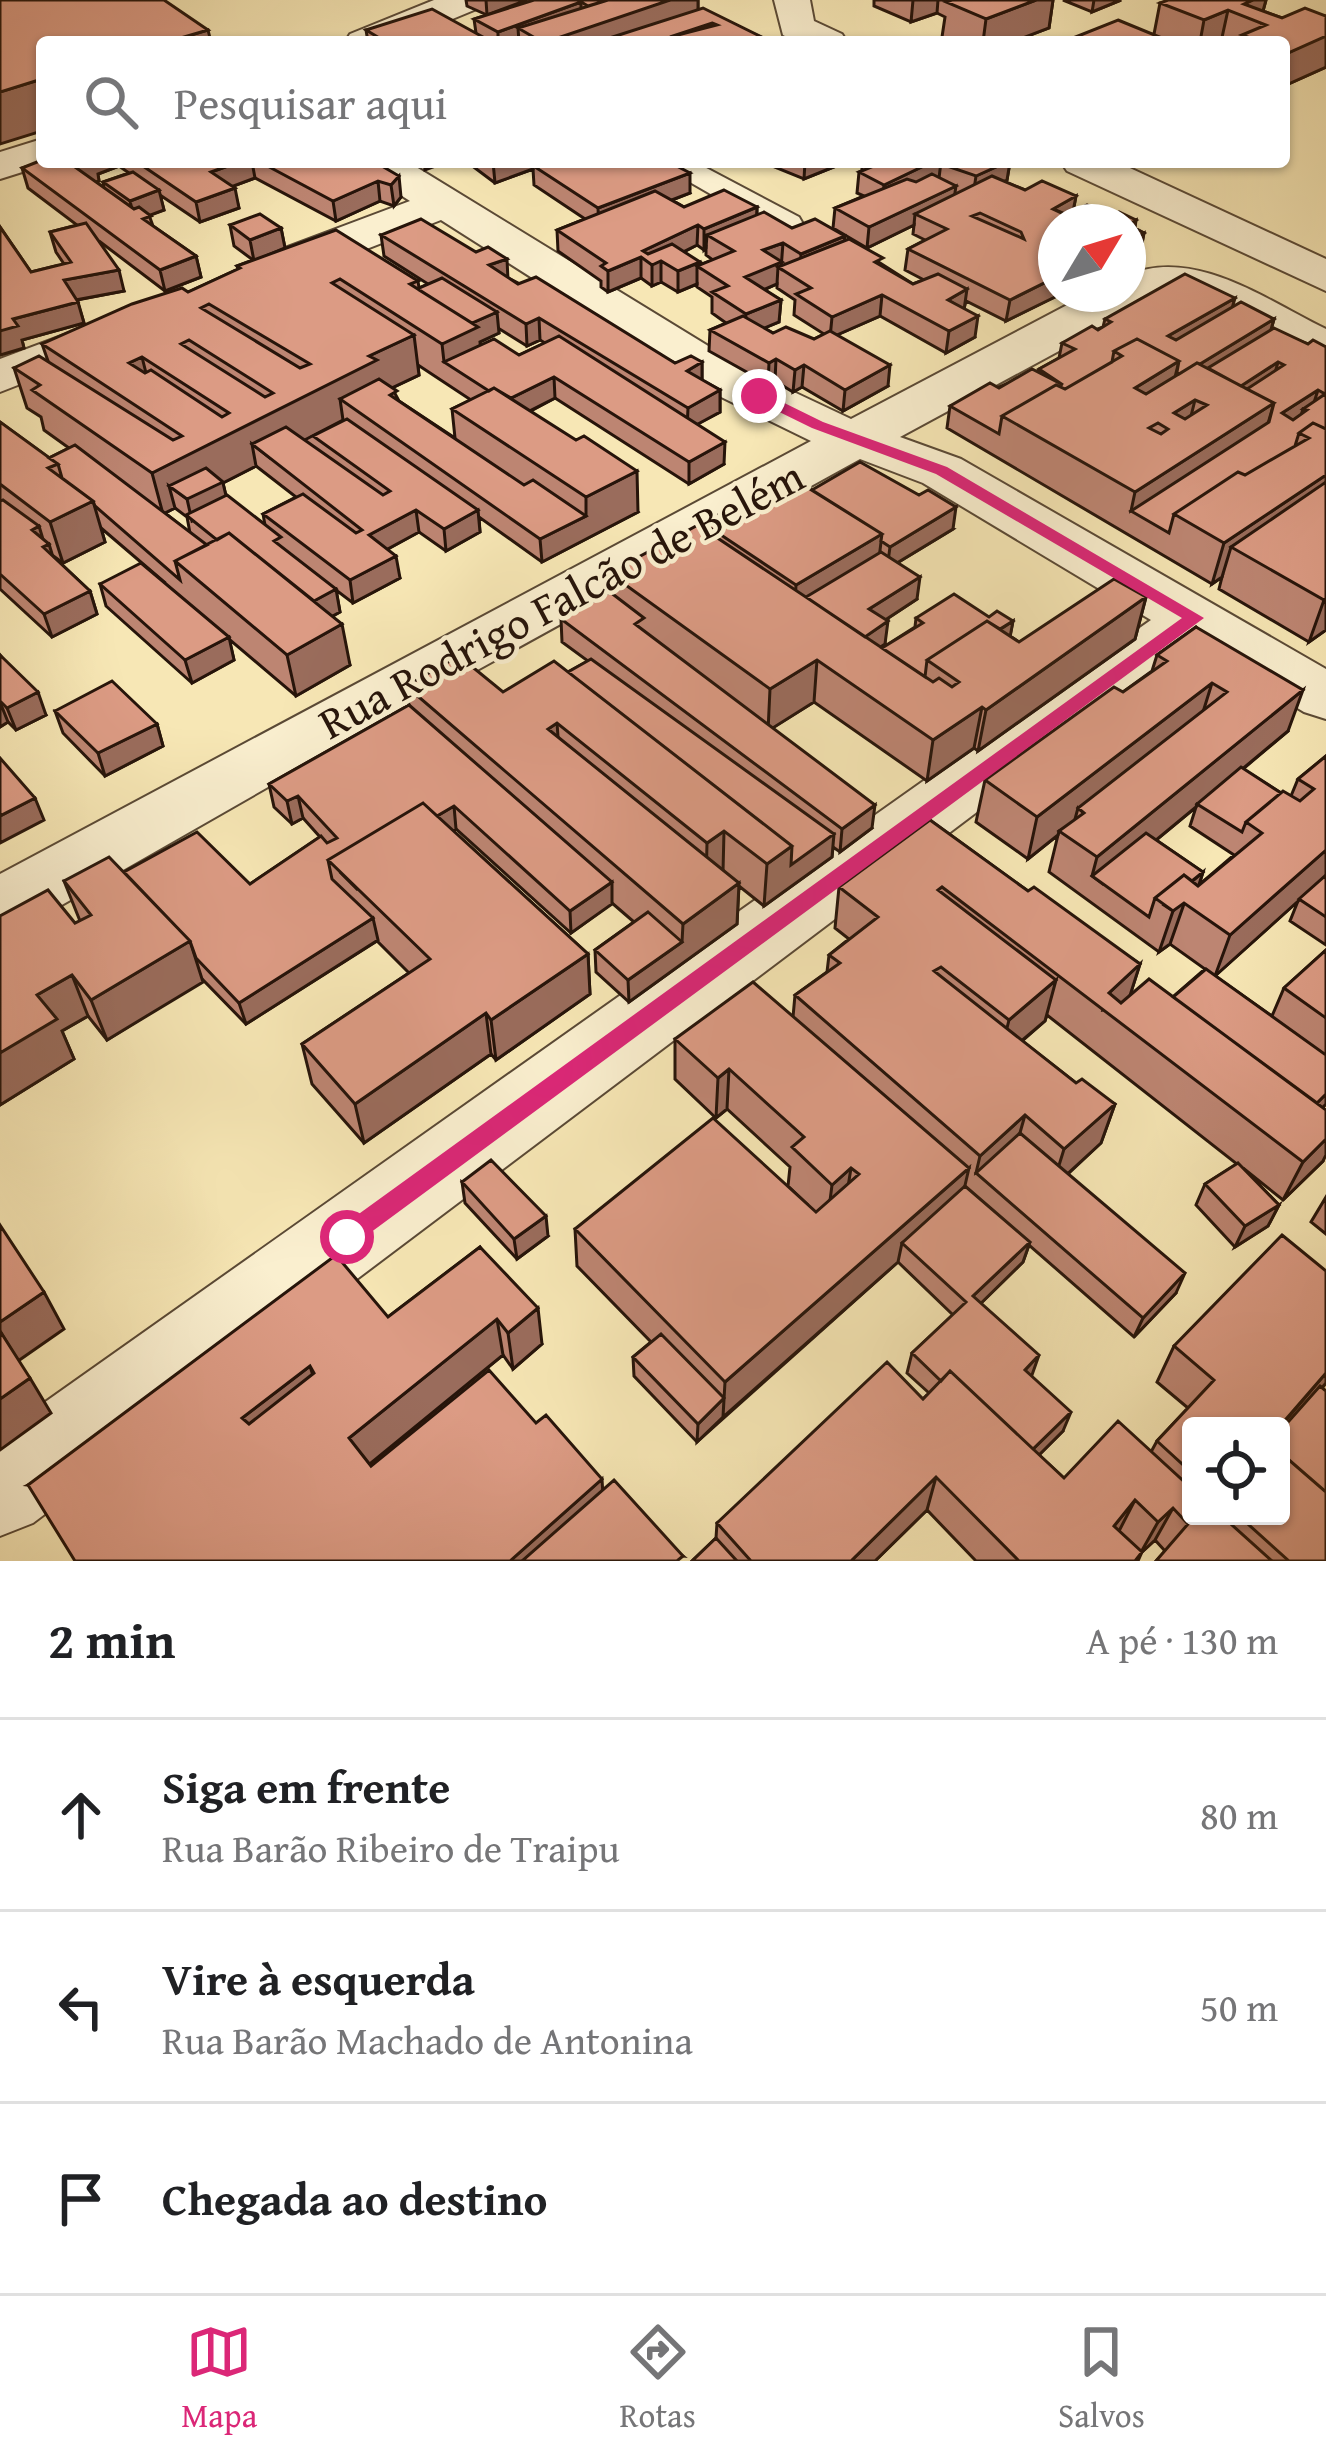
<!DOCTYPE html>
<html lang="pt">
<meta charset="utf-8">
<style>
:root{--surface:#fff;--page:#f2f2f2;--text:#202124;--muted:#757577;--line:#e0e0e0;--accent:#db2777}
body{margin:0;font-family:"Gentium Book Plus",serif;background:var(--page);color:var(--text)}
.controls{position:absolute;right:36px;bottom:36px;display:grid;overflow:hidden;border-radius:12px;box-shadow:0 3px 9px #0004}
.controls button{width:108px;height:108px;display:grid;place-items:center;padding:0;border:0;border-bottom:3px solid var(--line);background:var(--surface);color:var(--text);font:60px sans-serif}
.compass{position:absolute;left:1038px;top:204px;width:108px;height:108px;border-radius:50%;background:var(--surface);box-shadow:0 3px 9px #0004;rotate:52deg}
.stop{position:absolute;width:36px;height:36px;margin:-27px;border:9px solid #db2777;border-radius:50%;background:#fff}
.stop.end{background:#db2777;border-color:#fff;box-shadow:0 3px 12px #0008}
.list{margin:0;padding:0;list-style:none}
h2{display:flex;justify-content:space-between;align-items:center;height:156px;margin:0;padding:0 48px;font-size:51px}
h2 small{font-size:39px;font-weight:400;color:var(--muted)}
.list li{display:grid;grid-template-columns:78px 1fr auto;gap:36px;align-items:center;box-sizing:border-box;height:192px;padding:0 48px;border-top:3px solid var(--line)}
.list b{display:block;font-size:45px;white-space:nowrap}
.list p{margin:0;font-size:39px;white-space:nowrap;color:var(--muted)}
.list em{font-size:39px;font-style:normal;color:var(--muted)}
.icon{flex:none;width:66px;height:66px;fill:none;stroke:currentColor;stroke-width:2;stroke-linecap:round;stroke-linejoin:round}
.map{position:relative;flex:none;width:1326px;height:1561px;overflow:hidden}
.search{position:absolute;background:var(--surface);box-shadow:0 3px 9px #0004;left:36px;right:36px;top:36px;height:132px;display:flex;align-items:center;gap:30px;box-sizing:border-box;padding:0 42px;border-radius:12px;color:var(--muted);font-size:45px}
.sheet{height:732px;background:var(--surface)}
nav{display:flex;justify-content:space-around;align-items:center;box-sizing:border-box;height:168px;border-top:3px solid var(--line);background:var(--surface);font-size:33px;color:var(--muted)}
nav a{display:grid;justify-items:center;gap:6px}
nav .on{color:var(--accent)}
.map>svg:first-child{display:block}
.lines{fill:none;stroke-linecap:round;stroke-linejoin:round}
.lane-casing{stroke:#5a4935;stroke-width:4}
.street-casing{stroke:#5a4935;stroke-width:4}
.lane{fill:#faefcf;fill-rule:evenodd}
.street{fill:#faefcf;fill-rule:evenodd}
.wall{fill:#bd8572;stroke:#26140a;stroke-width:3;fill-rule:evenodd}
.shaded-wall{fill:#9a6c5c;stroke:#26140a;stroke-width:3}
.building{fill:#dc9b84;stroke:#26140a;stroke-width:3;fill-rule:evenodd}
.route{fill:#db2777}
.labels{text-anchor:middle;stroke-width:9;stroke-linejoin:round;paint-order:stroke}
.street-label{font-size:45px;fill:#26140a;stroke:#faefcf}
</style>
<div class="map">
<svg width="1326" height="1561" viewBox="0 0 1326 1561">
<rect width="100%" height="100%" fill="#f7e7b5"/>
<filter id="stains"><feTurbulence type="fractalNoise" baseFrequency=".00167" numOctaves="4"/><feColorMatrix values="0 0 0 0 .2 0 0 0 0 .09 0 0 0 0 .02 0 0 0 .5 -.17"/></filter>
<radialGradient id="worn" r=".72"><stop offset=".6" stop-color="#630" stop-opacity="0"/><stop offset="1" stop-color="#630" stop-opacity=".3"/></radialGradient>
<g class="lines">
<!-- lane casing -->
<g class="lane-casing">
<path id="lane" d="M655,162H695L799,217L803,224L787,234L775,231Z"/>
</g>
<!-- street casing -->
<g class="street-casing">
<path id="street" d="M434,0H484L479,8L397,42H345L350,34Z
M774,0H810L814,21L842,34L847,42H797L783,35Z
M42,139V162H54L0,179V152Z
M357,162H408L749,371L851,419L1088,294H1128V275C1195,247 1266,300 1326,329V363L1180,295L1166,293L900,437L961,459L1326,669V719L1304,712L1196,647L33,1523L0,1536V1434L1151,620L923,483L860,459L345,743L25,926L0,934V874L811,441L713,393L441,220L287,280L270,284L253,280L247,270L253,260L410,201L363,171Z
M1061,162H1117L1326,259V291L1067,171Z
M101,321L118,326L126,336L118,346L0,392V359Z"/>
</g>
<!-- lane -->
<use href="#lane" class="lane"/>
<!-- street -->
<use href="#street" class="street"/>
</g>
<!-- wall -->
<path class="wall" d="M466,0H527L487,15L467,6Z
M534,0H698V9L772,42H368L366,30L476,33L474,19Z
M874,0H1053L1049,28L1012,42H955L942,37L945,17L937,13L911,22L874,6Z
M1063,0H1121L1092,12Z
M1266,0L1263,11L1282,18L1326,16V67L1284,86V42H1063L1154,34L1160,3Z
M42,162H375L401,197L394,206L380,201L336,221L255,178L233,186L239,208L200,222L160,195L164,210L149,215L153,226L196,256L201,277L165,291L99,241L124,291L77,300L84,323L22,340L24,348L0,355V227L31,272L64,264L56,252L50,232L77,225L28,188L22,168ZM119,166L129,173L103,182L104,188L96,182L99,181L98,174Z
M467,162H669L690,193L672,200L684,207H757V215L792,228L844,240L913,284L924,280L905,270L908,249L925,240L913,234L914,225L867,248L833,228L835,208L864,196L857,193L859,172L862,171V166L855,162H1010L1007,180L1005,182L1025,190L1076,196L1073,212L1136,220L1135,228L1144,233L1140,254L1128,260V222L1056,294H1061L1006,321L966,301L964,309L975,337L946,353L880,316L836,335L888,386L843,411L802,387L793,392L775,381L768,384L709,351L710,330L726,323L712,313V297L697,287V284L678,292L661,282L652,286L641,278L608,292L601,287V281L558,251L557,230L585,219L534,185L533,169L495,183ZM697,245L704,250L706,248V255L713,260L700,265L684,252ZM777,284V288L795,300L794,315L824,334L814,339L773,333L764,328L779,322L781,300L764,290Z
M762,162H846L804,179Z
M230,225L281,228L285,248L418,281L419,288L428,284L384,256L381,235L508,278L675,363L702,362V380L720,390V412L697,424L724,464L689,484L555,398L531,411L638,512L542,562L479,517L480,532L446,551L419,532L388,549L400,578L353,603L336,590L340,612L333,616L350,665L296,696L229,639L234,660L192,683L106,606L100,584L163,581L101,528L105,542L63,563L52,555L90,591L97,614L52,637L0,589V422L49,458L69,448L44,430L41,417L27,408L14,368L48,361L42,344L188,292L238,269L237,266L253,260L234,246ZM498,328L527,346L540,340L545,343L519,355L480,345V342L499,333ZM418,365L471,400L452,409L455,438L399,401L392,388L419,375ZM256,466L296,497L263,514L265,525L226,496L223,483ZM175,508L187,517L190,533L165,513Z
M1232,307L1274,319L1271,330L1308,344L1326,347V630L1309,642L1219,589L1222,577L1212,584L947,428L950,406L1038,372L1039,369L1059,358L1062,343L1103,327L1105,319Z
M812,490L953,529L897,563L917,599L885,620V644L880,647L882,648L915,627L916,618L989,617L1013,621L1010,636L1019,642L1146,597L1135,639L978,751L974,748L927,781L814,702L772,728L872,828L840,852L833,847L832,857L764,906L739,886L737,924L629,1002L596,972L595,950L634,922L612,903L571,933L456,829L453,831L588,954L590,994L496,1060L491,1054L364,1143L312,1084L302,1044L409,973L377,941L246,1024L203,980L107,1040L88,1016L62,1031L74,1059L0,1105V916L75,923L80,921L64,881L124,872L250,884L320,837L303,818L292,824L274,807L269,784L409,705L406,686L503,692L568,672L588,661L562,642L561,619L610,592L609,573L703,529V523Z
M1196,627L1288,731L1243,769L1281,793L1291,796L1298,779L1326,756V945L1290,921L1298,901L1215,976L1272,1016L1284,988L1326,950V1104L1323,1107V1161L1283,1200L1243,1168L1279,1205L1268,1226L1235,1247L1196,1205L1205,1184L1237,1164L1047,1015L1045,1021L1022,1041L1076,1083L1115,1104L1101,1143L1068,1174L1176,1293L1134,1337L1029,1245L1023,1262L981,1303L1031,1376L1063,1431L1039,1455L1064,1478L1151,1452L1157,1441L1188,1408L1157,1382L1174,1346L1326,1383L1322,1388L1326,1561H1156L1165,1551L1155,1540L1142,1552L1138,1561H976L927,1510L875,1561H692L716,1538L717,1523L923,1399L929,1393L907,1373L912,1353L953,1315L898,1262L697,1442L634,1376L633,1357L651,1342L577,1266L575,1229L806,1203L788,1186L790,1167L727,1109L716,1118L675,1079V1039L793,1017L795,995L827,972L829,955L849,939L835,928L839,887L930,820L1028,891L1140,964L1130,995L1173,997L1205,969L1170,944L1159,952L1049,872L1058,835L1028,859L976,822L985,780L1123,692L1152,671L1157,655ZM1196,807L1190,826L1234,855L1199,885L1203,872L1156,840ZM1191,1426L1281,1516H1191Z
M0,655L46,715L16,730L8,722L0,727Z
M55,711L157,724L163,746L105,776L63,733Z
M462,1182L548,1236L517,1259L465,1203Z
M1326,1197V1234L1311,1222Z
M480,1247L542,1344L513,1369L503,1355L369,1464L371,1466L536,1423L603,1490L683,1556L28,1485L388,1317Z"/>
<!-- shaded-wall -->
<path class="shaded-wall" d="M486,0H527L487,15Z
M650,0H698V24L648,42H546Z
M913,0H938L937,13L911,22Z
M1036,0H1053L1049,28L1012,42H983L986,19Z
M1094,0H1121L1092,12Z
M1253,0H1266L1260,22L1244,4Z
M581,2V21L518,28L519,42H498V32Z
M1228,10L1221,42H1200L1204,20Z
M208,30L211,42H167Z
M1326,34V67L1284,86V67L1288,53Z
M42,79V131L0,144V92Z
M89,162H118L119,166L98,174L99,181L81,187L75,167Z
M239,162H252L255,178L215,193L211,172Z
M424,162H446L425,170Z
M493,162H553L532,165L533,169L495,183Z
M805,162H846L804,179Z
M932,162H941L939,178L882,205L884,185Z
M1007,162H1010L1007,180L973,196L976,176Z
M690,173V193L599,228L598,208Z
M399,176L401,197L394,206L391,185Z
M378,181L380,201L336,221L333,201Z
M956,186L953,206L915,214L914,225L867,248L869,227Z
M235,188L239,208L200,222L196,202Z
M159,190L164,210L135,221L130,201Z
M1076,196L1072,217L1053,209Z
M757,207L756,227L707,235L706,248L704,250V229Z
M1136,220L1132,239L1144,233L1140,254L1128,260V224Z
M698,225L697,245L661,263V282L652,286V265L643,251Z
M281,228L285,248L254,261L250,240Z
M845,236L843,257L800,275L801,254Z
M783,243L781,269L778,267L777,284L744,298L745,277L763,250Z
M196,256L201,277L165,291L160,270Z
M641,257V278L608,292V271Z
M507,259L508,280L489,265Z
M700,262V268L697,266V284L678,292V271Z
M119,270L124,291L70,301L64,280Z
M1056,277V294H1061L1006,321L1010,300Z
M967,289L964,310L948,300Z
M882,295L880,316L830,338L832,317Z
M1235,298L1229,319L1163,357L1168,336Z
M781,300L779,322L745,336L746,314Z
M78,302L84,323L22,340L24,348L0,355V331L13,319Z
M497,312L499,333L480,342L482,367L444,362L442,344L463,327Z
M978,316L975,337L946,353L949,331Z
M539,318L540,340L527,346L526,324Z
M1274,319L1268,340L1198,384V365Z
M414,335L419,375L381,393L340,399L343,420L270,458L252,444L256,466L223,483L228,504L192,521L187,499L169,486L175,508L163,514L152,473L369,356Z
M142,357L152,397L129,363Z
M776,359L775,381L768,384L769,363Z
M1179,361L1169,401L1126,428L1135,388Z
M702,362V384L687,371Z
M1278,362L1272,384L1235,403L1239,387Z
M804,365L802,387L793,392L795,370Z
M890,365L888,386L843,411L845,390Z
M554,377L555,398L506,423L505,401Z
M720,390V412L687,430L688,408Z
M1318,390L1311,412L1303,409L1300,419L1275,435L1282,413Z
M1195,400L1185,440L1174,413Z
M1274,403L1262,444L1131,511L1135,492Z
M725,442L724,464L689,484V462Z
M637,471L638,512L542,562L540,539L586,516V497Z
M1326,475V506L1231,547L1222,577L1212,584L1224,543Z
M93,501L105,542L63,563L50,522Z
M956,507L953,529L887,569L890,547Z
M416,510L419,532L373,557L369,535Z
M478,510L480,532L446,551L444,529Z
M39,526L45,546L49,544L56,567L32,530Z
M882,534L877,575L795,604L796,585Z
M396,556L400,578L353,603L350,580Z
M920,577L917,599L867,632L869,609Z
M336,589L340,612L307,630L302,607Z
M90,591L97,614L52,637L44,614Z
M1146,597L1135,639L978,751L986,710Z
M1326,599V630L1309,642L1324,600Z
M888,621L885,644L852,666L855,643Z
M1013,621L1009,643L940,669Z
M342,624L350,665L296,696L287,655Z
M229,637L234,660L192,683L185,660Z
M817,660L814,702L768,731L770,689Z
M1212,683L1199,725L1084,813L1078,808L1074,823L1059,831L1058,835L1028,859L1037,817Z
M1303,690L1288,731L1199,805L1197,804L1196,807L1103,884L1092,876L1097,857Z
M38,692L46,715L16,730L7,708Z
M0,702L8,722L0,727Z
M982,707L974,748L927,781L933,740Z
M557,723L560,764L548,729Z
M157,724L163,746L105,776L98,753Z
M298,796L303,818L292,824L287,801Z
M35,798L44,820L0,843V816Z
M875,805L872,828L840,852L842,829Z
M454,806L456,829L357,889L341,873Z
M724,831L723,872L706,884L707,843Z
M834,834L832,857L764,906L767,864L792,846Z
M1326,850V876L1215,976L1230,935Z
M1203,872L1196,894L1184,904L1170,944L1159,952L1173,911L1164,905Z
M612,882V904L571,933L570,911Z
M739,883L737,924L629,1002L628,980L682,942L683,924Z
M373,918L378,940L246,1024L239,1003Z
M190,941L203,982L107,1040L91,1000Z
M588,954L590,994L496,1060L491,1020Z
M1140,964L1127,1005L1103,1010L1109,993Z
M72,975L88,1016L62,1031L74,1059L0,1105V1053L37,995Z
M1056,980L1045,1021L999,1060L1009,1020Z
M486,1013L491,1054L364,1143L355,1104Z
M729,1069L727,1109L716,1118L718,1078Z
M1326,1094V1104L1302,1129L1312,1108Z
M1115,1104L1101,1143L1052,1188L1064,1149Z
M1025,1115L1014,1154L976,1173L980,1156Z
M1326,1139V1155L1323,1161L1283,1200L1303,1162Z
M851,1168L845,1206L827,1224L832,1185Z
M969,1168L960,1207L902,1243L898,1262L723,1417L725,1382Z
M1279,1205L1268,1226L1235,1247L1245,1226Z
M546,1216L548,1236L517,1259L514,1239Z
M1030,1242L1023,1262L968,1316L973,1296Z
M1185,1273L1176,1293L1134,1337L1143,1318Z
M44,1292L64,1329L18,1361L0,1331V1322Z
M538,1308L542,1344L513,1369L508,1333Z
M497,1319L503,1355L360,1472L349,1438Z
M1039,1355L1032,1375L1018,1389L1025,1370Z
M310,1366L321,1401L256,1452L242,1418Z
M1326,1373V1383L1281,1435V1426Z
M30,1378L51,1413L0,1450V1399Z
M724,1398L723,1417L697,1442L698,1424Z
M1071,1412L1063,1431L1016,1478L1023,1459Z
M936,1477L927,1510L875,1561H851Z
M602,1479L604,1512L550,1561H510Z
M1135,1500L1118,1533L1114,1526Z
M1173,1508L1155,1540L1140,1554L1158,1522Z"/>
<!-- building -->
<path class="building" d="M0,0H164L208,30L167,42H42V79L0,92Z
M534,0H608L588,6L581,2L498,32L474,19Z
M608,0H670L546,42H542L518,28Z
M952,0H1036L986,19L946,2Z
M1168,0H1253L1244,4L1282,18L1305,8L1326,16V36L1288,53L1284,51V42H1261L1242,35L1266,25L1228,10L1204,20L1160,3Z
M703,8L772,42H733L738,40L733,38L721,42H663L660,40L655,42H597ZM712,23L717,25L670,37Z
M432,9L492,42H386L366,30Z
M1118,20L1162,38L1152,42H1063Z
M42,160V162H90L75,167L134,209L139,207L151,216L143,219L196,256L160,270L22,168Z
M137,162H196L202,165L208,163L206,162H239L211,172L235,188L196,202Z
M260,162H375L399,176L391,185L378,181L333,201Z
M541,162H669L690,173L598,208L532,165Z
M868,162H932L884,185L859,172L869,168L862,165Z
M945,162H1007L976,176L941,164Z
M133,172L159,190L130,201L103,182Z
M932,174L956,186L869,227L835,208L907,179L916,182Z
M992,176L1025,190L1042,181L1076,196L1053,209L1066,215L1087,205L1110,216L1119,212L1136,220L1128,224V222H1056V277L1010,300L908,249L947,229L915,214ZM980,213L1021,232L1024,239L972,216Z
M724,190L757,207L704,229L698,225L643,251L648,254L672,244L700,262L678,271L661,261L652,265L641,257L608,271L601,266L606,263L557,230L655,191L684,207Z
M764,212L792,228L815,219L845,236L801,254L783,243L763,250L782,262L745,277L781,300L746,314L712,292L728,286L697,266L734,251L707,235Z
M260,214L281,228L250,240L230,225Z
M421,219L476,252L488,247L507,259L489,265L518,284L536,277L675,363L691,356L702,362L687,371L720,390L688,408L539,318L526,324L381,235Z
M86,223L119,270L64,280L78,302L13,319L18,326L0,331V227L31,272L71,262L50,232Z
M1128,225L1144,233L1128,241Z
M336,230L418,281L410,284L478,327L442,344L340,279L332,283L414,335L369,356L377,360L152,473L32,390L40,385L14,368L39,356L173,440L182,436L42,344L132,304L182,288L188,292L240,268L237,266ZM209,304L310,364L300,368L201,308ZM189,340L273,393L265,397L181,344ZM142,357L229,413L222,417L151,370L145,373L129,363Z
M849,239L883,258L875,262L913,284L938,274L967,289L948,300L978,316L949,331L882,295L832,317L796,294L811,288L778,267Z
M1185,274L1235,298L1168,336L1176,340L1241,302L1274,319L1200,364L1197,363L1179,374L1177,372L1179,361L1137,339L1114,351L1112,362L1065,389L1056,385L1002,416L999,434L950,406L990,383L999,388L1032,369L1063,385L1039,369L1075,349L1062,343L1092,326L1098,330L1111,322L1105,319Z
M442,278L497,312L472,323L419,290V288Z
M743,316L773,333L786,327L814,339L830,331L890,365L845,390L804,365L795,370L776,359L769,363L710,330Z
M1274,328L1308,344L1313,340L1326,347V429L1313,423L1299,433L1295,446L1245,475L1238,472L1174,514L1169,533L1131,511L1269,422L1274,403L1247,389L1284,365L1278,362L1241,386L1208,368ZM1318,390L1325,394L1303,409L1307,410L1293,420L1282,413Z
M559,336L725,442L689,462L554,377L511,398L494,388L489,391L444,362L494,339L519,355Z
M1137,339L1179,361L1135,388L1146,394L1197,363L1274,403L1135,492L1002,416L1056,385L1065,389L1122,356L1114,351ZM1195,400L1207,405L1185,419L1174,413ZM1158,423L1168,429L1161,434L1149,428Z
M379,379L397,391L390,395L524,485L533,480L586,516L540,539L340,399Z
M494,388L576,440L584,436L637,471L586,497L452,409Z
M347,419L478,510L444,529L416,510L369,535L396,556L350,580L263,514L303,494L356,533L362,530L252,444L286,427L383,495L390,491L313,436Z
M0,422L58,464L48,468L93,501L50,522L0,484Z
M1313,423L1326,429V475L1224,543L1174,514L1238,472L1245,475L1309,438L1299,433Z
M75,445L207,545L175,561L180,580L95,506L93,501L62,478L58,464L49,458Z
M860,462L919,495L928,490L956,507L890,547L881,541L882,534L812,490Z
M206,468L223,482L187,499L169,486Z
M789,476L882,534L796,585L703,523Z
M1326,482V599L1324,600L1231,547Z
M227,495L281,537L274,541L336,589L314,601L229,533L217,540L186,515Z
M3,500L39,526L32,530L49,544L43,547L90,591L44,614L0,574V501Z
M698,525L933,682L939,678L952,687L959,682L927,660L987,621L1019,642L1114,579L1146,597L986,710L982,707L933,740L817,660L770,689L609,573Z
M229,533L342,624L287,655L175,561Z
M881,552L920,577L869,609L888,621L865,637L806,597Z
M141,563L229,637L185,660L100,584Z
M610,592L644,618L635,624L875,805L842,829L561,619Z
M954,594L989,617L997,611L1013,621L1000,629L987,621L927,660L925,677L882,648L923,623L916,618Z
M1196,627L1303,690L1097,857L1059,831L1084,813L1078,808L1227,692L1212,683L1037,817L985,780L1114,687L1123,692L1167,661L1157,655Z
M0,655L38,692L7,708L0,701Z
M459,656L503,692L554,661L792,846L767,864L724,831L707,843L557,723L548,729L739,883L683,924L406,686Z
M591,659L834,834L791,865L792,846L568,672Z
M112,681L157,724L98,753L55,711Z
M409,705L612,882L570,911L454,806L437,816L423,803L328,860L332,879L373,918L239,1003L196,958L190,941L124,872L197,832L250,884L321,836L327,843L337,838L298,796L287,801L269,784Z
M1326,756V850L1230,935L1184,903L1173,911L1155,898L1184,875L1198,886L1262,833L1246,822L1283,791L1300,801L1314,789L1298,779Z
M0,758L35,798L0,816Z
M1241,767L1281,793L1246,822L1242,832L1197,804Z
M423,803L588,954L491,1020L486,1013L355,1104L302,1044L430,959L328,860Z
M930,820L1028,891L1034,887L1140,964L1109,993L1121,1003L1149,979L1326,1110V1139L1303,1162L942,887L938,890L1056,980L1009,1020L941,967L934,971L1076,1083L1082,1079L1115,1104L1064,1149L1025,1115L980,1156L795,995L840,963L829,955L878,917L839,887Z
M1146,833L1203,872L1192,881L1184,875L1155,898L1149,917L1092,876Z
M109,857L190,941L91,1000L72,975L37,995L57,1019L0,1053V916L48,890L75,923L91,915L64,881Z
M1326,875V917L1299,899Z
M648,912L682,942L628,980L595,950Z
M1326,950V1018L1284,988Z
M1206,969L1326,1055V1094L1317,1103L1173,997Z
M753,982L969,1168L725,1382L575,1229L713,1118L816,1212L859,1174L851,1168L832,1185L792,1147L804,1137L729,1069L718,1078L675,1039Z
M1020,1133L1185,1273L1143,1318L976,1173Z
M491,1160L546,1216L514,1239L462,1182Z
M1238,1163L1279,1205L1245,1226L1205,1184Z
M965,1186L1030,1242L973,1296L1039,1355L1025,1370L1071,1412L1033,1449L950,1371L941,1381L912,1353L966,1302L902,1243Z
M0,1225L44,1292L0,1322Z
M1282,1235L1326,1271V1373L1280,1426H1191V1472L1157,1441L1214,1380L1174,1346Z
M480,1247L538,1308L508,1333L497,1319L349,1438L371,1466L489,1370L536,1423L546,1415L602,1479L510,1561H75L28,1485L336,1255L388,1317ZM310,1366L314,1373L249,1424L242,1418Z
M0,1331L30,1378L0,1399Z
M661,1334L724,1398L698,1424L633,1357Z
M887,1362L923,1399L950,1371L1064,1478L1118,1421L1191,1488V1516H1222L1272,1561H1156L1188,1524L1173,1508L1158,1522L1135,1500L1114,1526L1142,1552L1135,1561H1019L936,1477L851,1561H751L717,1523Z
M1320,1386L1326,1391V1492L1281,1453V1430Z
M1281,1453L1326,1492V1561H1289L1239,1516H1281Z
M614,1480L683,1556L677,1561H522Z
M716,1538L737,1561H692Z"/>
<!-- route -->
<path class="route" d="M753,393H764L823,422L947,467L1204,618L355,1244H338V1229L1182,618L936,474L812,428L753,399Z"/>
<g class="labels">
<!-- street labels -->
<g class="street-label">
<text transform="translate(561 599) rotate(-28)" y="16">Rua Rodrigo Falcão de Belém</text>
</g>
</g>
<rect width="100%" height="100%" filter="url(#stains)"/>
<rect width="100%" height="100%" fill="url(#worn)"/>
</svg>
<div class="controls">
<button><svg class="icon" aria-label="locate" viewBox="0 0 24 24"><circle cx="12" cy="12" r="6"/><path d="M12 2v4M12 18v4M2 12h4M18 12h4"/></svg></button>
</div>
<svg class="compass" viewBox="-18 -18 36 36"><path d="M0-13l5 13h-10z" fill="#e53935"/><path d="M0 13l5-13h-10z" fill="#757577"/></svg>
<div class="stop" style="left:347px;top:1237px"></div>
<div class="stop end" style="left:759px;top:396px"></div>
<div class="search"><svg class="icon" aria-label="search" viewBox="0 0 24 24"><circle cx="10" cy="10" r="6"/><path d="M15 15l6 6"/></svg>Pesquisar aqui</div>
</div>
<section class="sheet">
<h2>2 min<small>A pé · 130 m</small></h2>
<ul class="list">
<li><svg class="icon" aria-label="ahead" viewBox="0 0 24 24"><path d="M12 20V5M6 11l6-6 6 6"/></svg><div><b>Siga em frente</b><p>Rua Barão Ribeiro de Traipu</p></div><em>80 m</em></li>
<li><svg class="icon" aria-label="left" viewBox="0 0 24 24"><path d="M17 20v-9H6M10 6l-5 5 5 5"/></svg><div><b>Vire à esquerda</b><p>Rua Barão Machado de Antonina</p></div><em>50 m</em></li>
<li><svg class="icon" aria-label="arrive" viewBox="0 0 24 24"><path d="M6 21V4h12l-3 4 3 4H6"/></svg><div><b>Chegada ao destino</b></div></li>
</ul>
</section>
<nav>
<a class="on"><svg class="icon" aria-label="map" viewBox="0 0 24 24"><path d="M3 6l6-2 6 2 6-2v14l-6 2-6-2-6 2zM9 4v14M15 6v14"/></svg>Mapa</a>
<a><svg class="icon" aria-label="directions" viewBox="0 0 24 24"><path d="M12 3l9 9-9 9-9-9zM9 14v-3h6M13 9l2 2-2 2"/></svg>Rotas</a>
<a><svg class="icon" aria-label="saved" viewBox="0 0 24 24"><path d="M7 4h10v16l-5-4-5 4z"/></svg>Salvos</a>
</nav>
